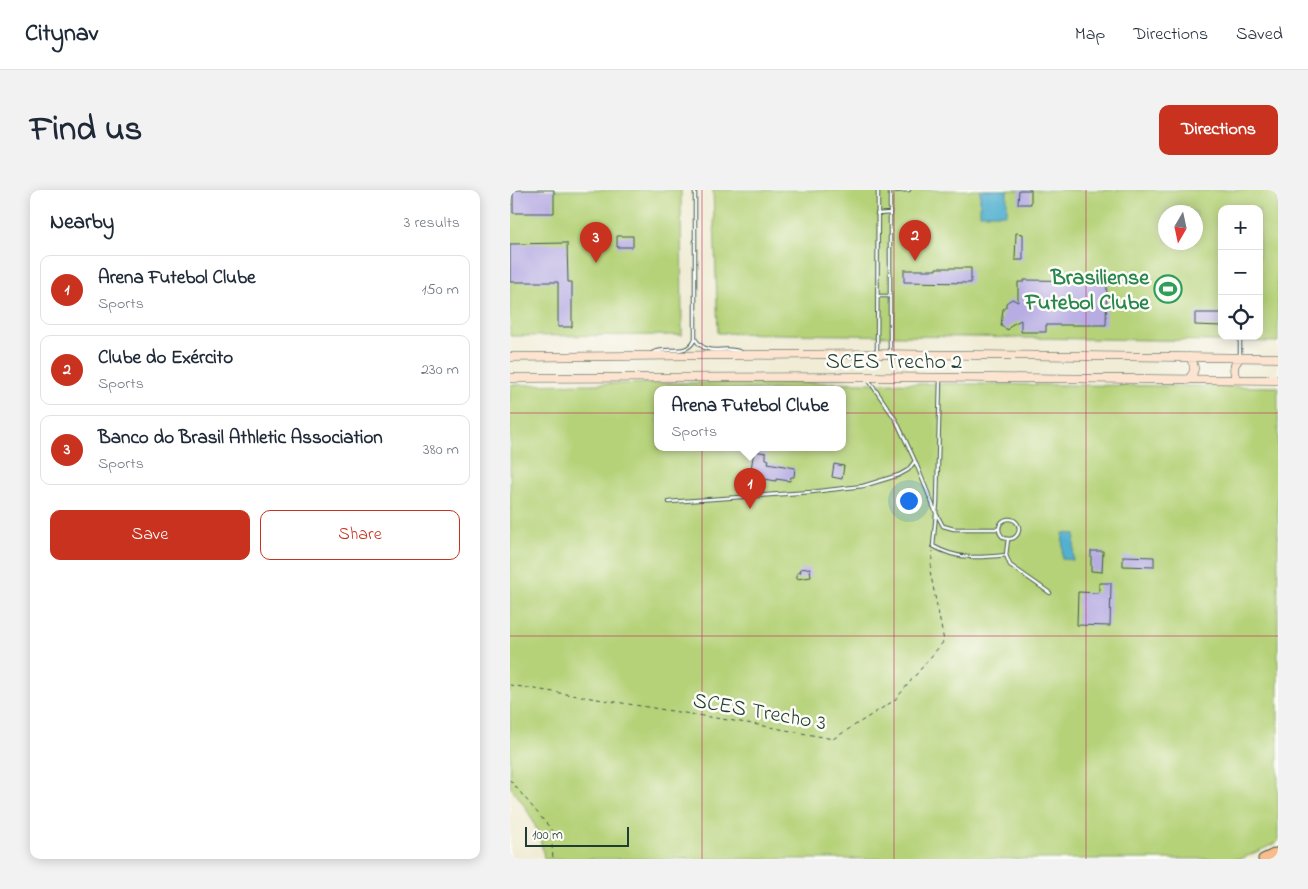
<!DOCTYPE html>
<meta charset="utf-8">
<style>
:root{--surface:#fff;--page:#f2f2f3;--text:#1f2937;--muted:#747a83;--line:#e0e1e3;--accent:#c8321e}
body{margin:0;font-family:"Indie Flower",sans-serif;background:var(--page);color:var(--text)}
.controls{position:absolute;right:15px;top:15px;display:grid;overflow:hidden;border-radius:10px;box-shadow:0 2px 12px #0003}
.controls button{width:45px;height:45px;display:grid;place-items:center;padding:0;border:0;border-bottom:1px solid var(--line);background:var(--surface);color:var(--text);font:25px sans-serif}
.compass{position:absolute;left:648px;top:15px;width:45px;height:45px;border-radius:50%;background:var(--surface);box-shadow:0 2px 12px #0003;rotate:189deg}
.scale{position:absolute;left:15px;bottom:12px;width:104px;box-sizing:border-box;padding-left:5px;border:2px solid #1f3d34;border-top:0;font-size:14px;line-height:18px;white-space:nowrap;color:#1f3d34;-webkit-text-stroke:4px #fdfcf7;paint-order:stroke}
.you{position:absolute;left:398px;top:310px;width:18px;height:18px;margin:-12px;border:4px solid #fff;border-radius:50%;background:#1a73e8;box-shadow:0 0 0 8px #1a73e833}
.badge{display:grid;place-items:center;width:32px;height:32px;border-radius:50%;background:var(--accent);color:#fff;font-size:16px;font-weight:700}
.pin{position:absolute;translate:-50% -41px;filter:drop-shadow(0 1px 2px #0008)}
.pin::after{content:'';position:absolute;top:26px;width:18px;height:15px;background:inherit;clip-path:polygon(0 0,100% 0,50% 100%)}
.popup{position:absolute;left:144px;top:196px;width:192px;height:65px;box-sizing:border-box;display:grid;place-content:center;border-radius:10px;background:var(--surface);filter:drop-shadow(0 1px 4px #0005);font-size:16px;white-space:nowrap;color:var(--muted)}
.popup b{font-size:19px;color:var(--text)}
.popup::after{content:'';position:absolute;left:50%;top:100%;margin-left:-10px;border:10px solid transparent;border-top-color:var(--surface)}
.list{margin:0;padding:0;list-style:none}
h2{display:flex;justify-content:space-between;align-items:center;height:65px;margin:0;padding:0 20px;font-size:21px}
h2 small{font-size:16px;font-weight:400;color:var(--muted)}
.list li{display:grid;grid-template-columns:32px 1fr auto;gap:15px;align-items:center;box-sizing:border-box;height:70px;margin:0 10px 10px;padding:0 10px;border:1px solid var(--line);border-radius:10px}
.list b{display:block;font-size:19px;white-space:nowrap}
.list p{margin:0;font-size:16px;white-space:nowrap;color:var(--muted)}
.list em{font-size:16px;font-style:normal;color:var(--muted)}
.actions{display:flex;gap:10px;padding:15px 20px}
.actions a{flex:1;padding:11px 0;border:1px solid var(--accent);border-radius:10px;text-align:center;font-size:18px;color:var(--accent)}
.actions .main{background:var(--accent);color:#fff}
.icon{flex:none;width:28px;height:28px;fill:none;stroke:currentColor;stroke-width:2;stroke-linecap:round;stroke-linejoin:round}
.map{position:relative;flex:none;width:768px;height:669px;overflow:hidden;border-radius:10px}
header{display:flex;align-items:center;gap:30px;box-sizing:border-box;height:70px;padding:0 25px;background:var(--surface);border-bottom:1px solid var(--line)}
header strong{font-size:24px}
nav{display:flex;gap:28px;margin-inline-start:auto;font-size:18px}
.intro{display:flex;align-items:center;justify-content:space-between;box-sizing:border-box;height:120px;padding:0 30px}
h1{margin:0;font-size:35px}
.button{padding:12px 22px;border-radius:10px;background:var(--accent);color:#fff;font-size:18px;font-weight:700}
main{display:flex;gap:30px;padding:0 30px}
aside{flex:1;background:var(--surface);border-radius:10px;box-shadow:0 2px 12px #0003}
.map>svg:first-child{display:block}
.green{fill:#b5d278;stroke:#6a8856;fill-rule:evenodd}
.water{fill:#52b0d0;stroke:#387682}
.building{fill:#b7ade3}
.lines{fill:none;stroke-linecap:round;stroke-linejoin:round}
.service-casing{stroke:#3e574c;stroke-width:4.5}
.secondary-casing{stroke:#3e574c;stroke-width:9}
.trunk-casing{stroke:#3e574c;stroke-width:11}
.path{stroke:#3e574c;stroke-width:1;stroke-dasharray:4 4;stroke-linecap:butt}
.service{stroke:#fff;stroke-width:2.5}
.secondary{stroke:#fde4d0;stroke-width:8}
.trunk{stroke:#f9bc8a;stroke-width:9}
.grid{fill:none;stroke:#c2185b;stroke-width:1;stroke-opacity:0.55}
.labels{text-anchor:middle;stroke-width:5;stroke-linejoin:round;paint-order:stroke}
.leisure-label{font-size:22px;font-weight:bold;fill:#27864d;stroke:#fdfcf7;text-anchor:end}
.street-label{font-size:22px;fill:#1f3d34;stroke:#fdfcf7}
</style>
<header>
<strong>Citynav</strong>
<nav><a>Map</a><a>Directions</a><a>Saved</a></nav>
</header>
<div class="intro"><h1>Find us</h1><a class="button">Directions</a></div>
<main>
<aside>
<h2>Nearby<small>3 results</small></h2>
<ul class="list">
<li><span class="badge">1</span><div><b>Arena Futebol Clube</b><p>Sports</p></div><em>150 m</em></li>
<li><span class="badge">2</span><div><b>Clube do Exército</b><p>Sports</p></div><em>230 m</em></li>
<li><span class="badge">3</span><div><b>Banco do Brasil Athletic Association</b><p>Sports</p></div><em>380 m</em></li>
</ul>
<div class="actions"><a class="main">Save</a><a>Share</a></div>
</aside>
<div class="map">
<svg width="768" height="669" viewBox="0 0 768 669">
<rect width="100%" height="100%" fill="#fdfcf7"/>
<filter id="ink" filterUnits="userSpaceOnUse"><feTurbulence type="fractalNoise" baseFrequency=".02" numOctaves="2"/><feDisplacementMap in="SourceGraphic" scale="10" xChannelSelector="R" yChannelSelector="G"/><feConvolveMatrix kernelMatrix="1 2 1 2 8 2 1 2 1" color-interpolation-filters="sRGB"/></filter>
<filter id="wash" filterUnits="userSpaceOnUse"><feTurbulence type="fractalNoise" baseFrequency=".0096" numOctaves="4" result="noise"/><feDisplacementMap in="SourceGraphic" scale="20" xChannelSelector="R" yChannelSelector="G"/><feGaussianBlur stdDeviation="1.12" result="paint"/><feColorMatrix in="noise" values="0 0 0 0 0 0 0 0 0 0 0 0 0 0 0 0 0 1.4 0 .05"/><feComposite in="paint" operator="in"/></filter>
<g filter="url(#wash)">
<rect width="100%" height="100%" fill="#f0ecd6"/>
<!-- green -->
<path class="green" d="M0,0H171L172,145L0,146Z
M203,0H768V152L208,143ZM712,19H749V146H712ZM656,22H686V52H656Z
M248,192L768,197V652L731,669H34C31,642 18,617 0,597V195ZM148,200H332V258H148Z"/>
<!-- water -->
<path class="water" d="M470,0H497V24H470Z
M553,343L565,344L563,370L552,369Z"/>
<g id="blocks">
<!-- building -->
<path class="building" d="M3,0H44V23H3Z
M509,0H521V14H508Z
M506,43L513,44V70H505Z
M107,46H123V57H107Z
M57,53L58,92H62V137H48V92H0V54Z
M426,78H461V93L394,92V80H426Z
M514,90L597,91L596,135H536V142H511V130L501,135L498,140L491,136L493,119L496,117V113L502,109L508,112V92H514Z
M685,123H712V136L685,135Z
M244,261L256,263V269L259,270L258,273L285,278L284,287H281L280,291L266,289V291L255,289L252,302L241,300L242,293L236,292L238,278L241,279Z
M324,274L334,276L332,289L322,287Z
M581,361H593L592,382L581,381Z
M613,366L644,367V377L613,376Z
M300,378L301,387L287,389V383L291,382L290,379Z
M589,393H601L600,436L567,435L568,402L589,403Z"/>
</g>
</g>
<g filter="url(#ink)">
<use href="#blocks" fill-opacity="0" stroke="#3e574c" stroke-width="1"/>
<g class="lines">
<!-- service casing -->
<g class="service-casing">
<path id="service" d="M380,1L399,0
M367,24L380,23
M367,106H380
M730,146V166
M185,149C199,169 213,154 231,162
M142,163C158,155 176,168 185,149V0
M367,163L368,0
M380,163V0
M430,189L427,313L423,356C447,370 470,368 496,365
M405,271L426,323L433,336L444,339H489
M159,312L301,302L353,296L389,285L398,280L405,271L386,230L358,189
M489 339a10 10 0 1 1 20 0a10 10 0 1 1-20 0Z
M498,349L496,365L500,375L540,403"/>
</g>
<!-- secondary casing -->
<g class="secondary-casing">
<path id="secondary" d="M0,167L367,164L768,168
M0,188L357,187L768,190
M726,189C723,180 723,175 730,168
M678,190C686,181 686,176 679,167"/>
</g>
<!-- trunk casing -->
<g class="trunk-casing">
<path id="trunk" d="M753,669L768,662"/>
</g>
<!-- path -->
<path class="path" d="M0,495L249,535L323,549L385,510L434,451L420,381L423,361
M0,590L41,639L43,669"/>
<!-- service -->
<use href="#service" class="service"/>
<!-- secondary -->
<use href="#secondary" class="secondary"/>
<!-- trunk -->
<use href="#trunk" class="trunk"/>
</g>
</g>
<!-- grid -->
<path class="grid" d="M192,0V669M384,0V669M576,0V669M0,223H768M0,446H768"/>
<!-- icons -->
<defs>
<g id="stadium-ring" transform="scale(1.4375)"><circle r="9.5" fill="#fdfcf7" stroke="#2e9e5b" stroke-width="1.5"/><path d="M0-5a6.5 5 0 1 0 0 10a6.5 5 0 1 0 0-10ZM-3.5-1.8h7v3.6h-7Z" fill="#2e9e5b"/></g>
</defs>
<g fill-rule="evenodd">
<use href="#stadium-ring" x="658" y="99"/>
</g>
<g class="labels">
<!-- leisure labels -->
<g class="leisure-label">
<text x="639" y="94">Brasiliense<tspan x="639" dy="25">Futebol Clube</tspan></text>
</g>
<!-- street labels -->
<g class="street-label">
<text x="384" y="178">SCES Trecho 2</text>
<text transform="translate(250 520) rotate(10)" y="8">SCES Trecho 3</text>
</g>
</g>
</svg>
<div class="controls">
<button>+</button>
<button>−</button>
<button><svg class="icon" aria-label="locate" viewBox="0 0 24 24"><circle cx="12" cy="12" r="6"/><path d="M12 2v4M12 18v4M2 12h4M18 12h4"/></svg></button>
</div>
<svg class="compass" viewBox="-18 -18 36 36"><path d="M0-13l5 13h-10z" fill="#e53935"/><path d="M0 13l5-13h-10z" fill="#747a83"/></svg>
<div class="scale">100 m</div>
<div class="you"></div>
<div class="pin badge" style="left:240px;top:319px">1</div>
<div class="popup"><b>Arena Futebol Clube</b>Sports</div>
<div class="pin badge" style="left:405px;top:71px">2</div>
<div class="pin badge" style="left:86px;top:73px">3</div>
</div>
</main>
